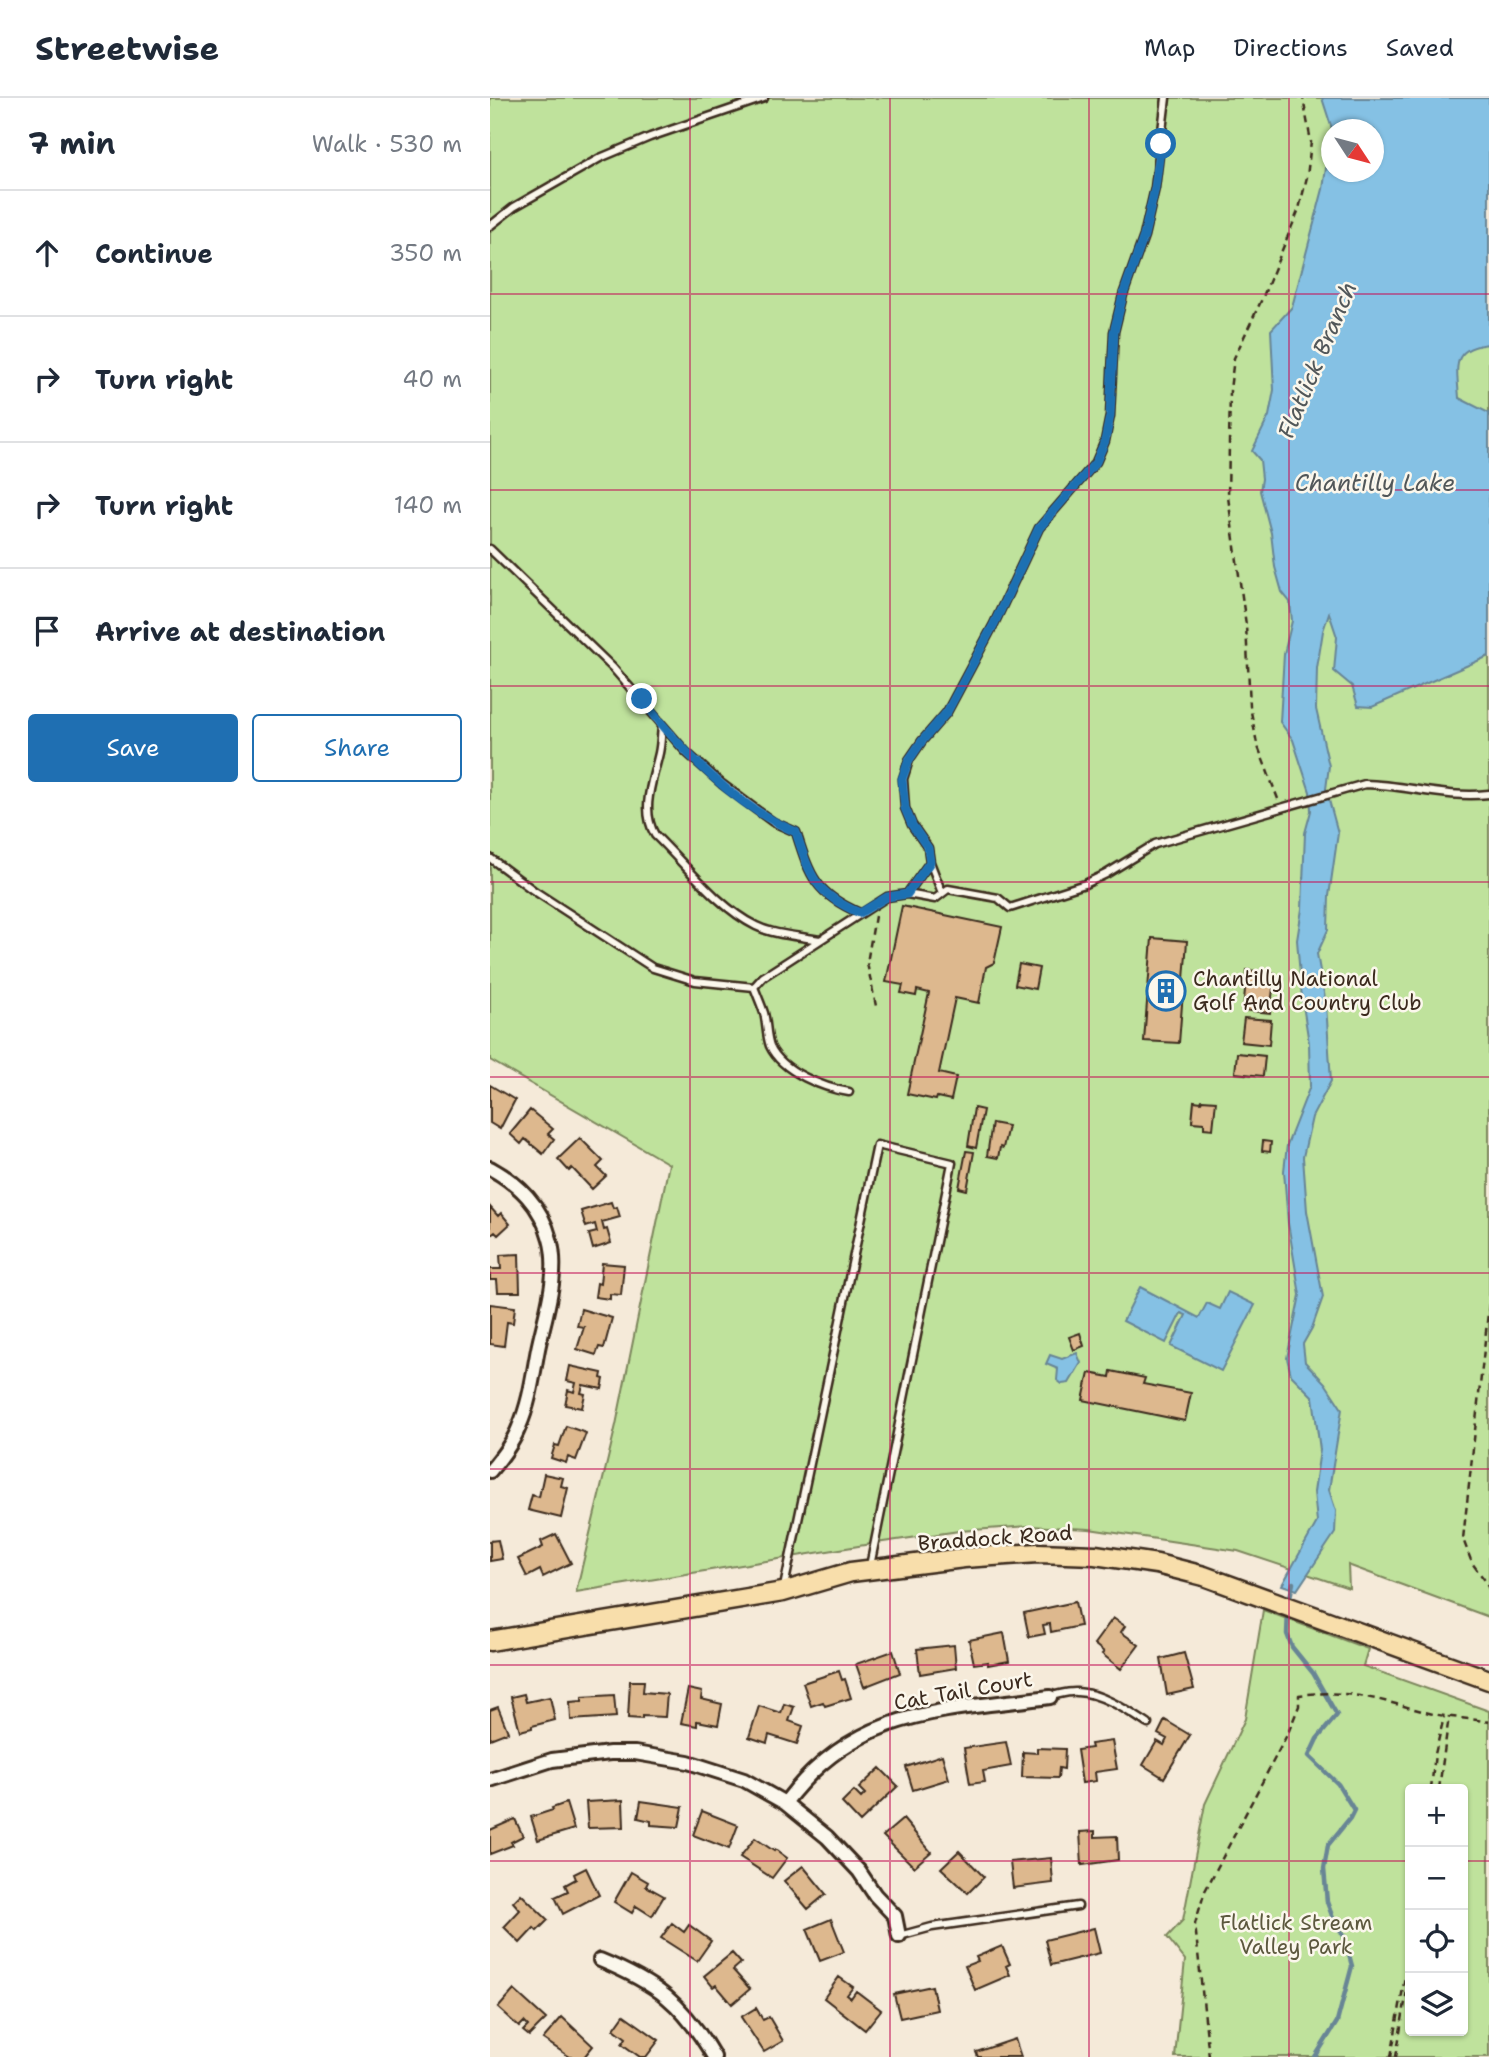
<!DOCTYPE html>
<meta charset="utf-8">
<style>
:root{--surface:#fff;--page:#f6f6f7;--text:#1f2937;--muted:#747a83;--line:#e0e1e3;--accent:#1f6fb2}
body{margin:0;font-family:"Shantell Sans",sans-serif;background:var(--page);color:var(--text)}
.controls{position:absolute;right:21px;bottom:21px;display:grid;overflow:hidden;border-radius:7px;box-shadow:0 2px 5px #0004}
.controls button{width:63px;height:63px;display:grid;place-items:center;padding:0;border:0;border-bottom:2px solid var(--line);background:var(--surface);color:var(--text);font:35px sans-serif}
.compass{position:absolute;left:831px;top:21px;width:63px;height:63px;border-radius:50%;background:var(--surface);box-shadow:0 2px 5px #0004;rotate:126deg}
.stop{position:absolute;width:21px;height:21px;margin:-16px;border:5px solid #1f6fb2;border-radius:50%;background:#fff}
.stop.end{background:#1f6fb2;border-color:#fff;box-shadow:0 2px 7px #0008}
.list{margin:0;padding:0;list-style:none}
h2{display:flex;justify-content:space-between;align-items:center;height:91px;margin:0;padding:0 28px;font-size:30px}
h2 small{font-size:23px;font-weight:400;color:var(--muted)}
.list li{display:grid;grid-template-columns:46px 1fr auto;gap:21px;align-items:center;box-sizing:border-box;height:126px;padding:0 28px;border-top:2px solid var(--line)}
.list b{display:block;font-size:26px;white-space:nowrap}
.list em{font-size:23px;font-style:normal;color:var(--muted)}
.actions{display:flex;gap:14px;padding:21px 28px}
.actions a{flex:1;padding:16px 0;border:2px solid var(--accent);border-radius:7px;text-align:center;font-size:24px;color:var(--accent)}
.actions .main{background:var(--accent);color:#fff}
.icon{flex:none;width:38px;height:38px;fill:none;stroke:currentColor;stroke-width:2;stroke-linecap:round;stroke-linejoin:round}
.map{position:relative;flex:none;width:999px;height:1959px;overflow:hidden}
header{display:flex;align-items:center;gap:42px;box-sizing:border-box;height:98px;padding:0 35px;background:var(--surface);border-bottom:2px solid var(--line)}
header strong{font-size:33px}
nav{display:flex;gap:38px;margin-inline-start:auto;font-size:24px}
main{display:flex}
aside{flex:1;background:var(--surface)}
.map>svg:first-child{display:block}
.green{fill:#bfe29c;stroke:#7d865d;stroke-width:2;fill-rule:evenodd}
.water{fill:#85c1e4;stroke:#678595;stroke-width:2}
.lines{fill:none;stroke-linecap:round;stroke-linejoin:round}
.stream{stroke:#678595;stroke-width:4.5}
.building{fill:#ddb88e;stroke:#3b2a1e;stroke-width:2}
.lane-casing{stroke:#3b2a1e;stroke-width:11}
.street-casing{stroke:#3b2a1e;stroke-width:18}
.primary-casing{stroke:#3b2a1e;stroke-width:23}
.path{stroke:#3b2a1e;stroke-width:2.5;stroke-dasharray:7 5;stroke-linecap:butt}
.lane{stroke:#fbf7ec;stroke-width:6}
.street{stroke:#fbf7ec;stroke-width:12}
.primary{stroke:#f8deab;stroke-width:18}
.route{stroke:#1f6fb2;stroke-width:9}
.grid{fill:none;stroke:#c2185b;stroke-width:2;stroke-opacity:0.55}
.labels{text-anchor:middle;stroke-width:5;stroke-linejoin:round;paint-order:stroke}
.poi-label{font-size:21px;fill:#3b2a1e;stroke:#fbf7ec;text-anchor:start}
.street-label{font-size:21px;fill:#3b2a1e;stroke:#fbf7ec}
.park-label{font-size:21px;fill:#5c583e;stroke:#fbf7ec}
.water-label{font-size:23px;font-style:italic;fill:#515759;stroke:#fbf7ec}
</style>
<header>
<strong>Streetwise</strong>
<nav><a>Map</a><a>Directions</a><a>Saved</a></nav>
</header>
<main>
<aside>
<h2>7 min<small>Walk · 530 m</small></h2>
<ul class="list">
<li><svg class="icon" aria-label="ahead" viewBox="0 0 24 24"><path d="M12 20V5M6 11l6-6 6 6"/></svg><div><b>Continue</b></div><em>350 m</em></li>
<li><svg class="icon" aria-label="right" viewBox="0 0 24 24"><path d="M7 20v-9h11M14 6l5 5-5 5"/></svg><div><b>Turn right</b></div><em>40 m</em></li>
<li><svg class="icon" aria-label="right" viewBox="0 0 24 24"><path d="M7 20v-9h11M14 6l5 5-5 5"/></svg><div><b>Turn right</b></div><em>140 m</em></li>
<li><svg class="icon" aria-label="arrive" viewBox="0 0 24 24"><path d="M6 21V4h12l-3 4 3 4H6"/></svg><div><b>Arrive at destination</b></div></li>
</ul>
<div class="actions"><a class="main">Save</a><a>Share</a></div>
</aside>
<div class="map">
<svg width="999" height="1959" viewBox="0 0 999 1959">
<rect width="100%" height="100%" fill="#f5ead9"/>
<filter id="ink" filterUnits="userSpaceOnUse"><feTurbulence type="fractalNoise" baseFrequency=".0143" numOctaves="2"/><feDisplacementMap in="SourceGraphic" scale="14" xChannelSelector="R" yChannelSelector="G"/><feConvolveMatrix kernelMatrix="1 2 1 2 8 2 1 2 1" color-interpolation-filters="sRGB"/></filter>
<g filter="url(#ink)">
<!-- green -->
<path class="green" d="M0,0H999V1519L858,1467L859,1490L748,1453L599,1431L539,1428L469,1433L393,1444L86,1494L126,1327L179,1066L0,962ZM842,32H884V74H842Z
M773,1512L878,1551L873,1568L999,1613V1959H685L695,1862L677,1839L693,1822L715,1706L755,1621ZM920,1691H973V1933H920Z"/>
<!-- water -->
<path class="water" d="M832,0H999V246C960,250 967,269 969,300L999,315V558L882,609L868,608L862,588L844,573L847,539L839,515L833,533L827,570L826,611L839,668L836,691L848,735L839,798L838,832L827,856L836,906L841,983L822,1019L813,1059L817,1113L833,1199L822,1230L813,1246L815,1264L835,1285L852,1311L839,1392L846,1413L845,1435L807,1492L792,1487L827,1424L824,1394L830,1352L823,1299L801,1277L797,1260L810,1197L798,1125L794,1073L797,1047L820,988L819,945L812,901L807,842L812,811L815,735L821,713L820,694L803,642L790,624L794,556L802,523L800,504L792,494L785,469L781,435L770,393L772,381L770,362L762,353L779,318L784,292L781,232L802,209L833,91L841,35L842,74H884V32L842,31Z
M650,1189L709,1220L717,1205L730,1211L738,1194L765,1207L731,1273L681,1248L696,1217L691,1215L676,1245L633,1223Z
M587,1255L591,1265L579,1285L572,1286L567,1282L568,1271L556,1266L560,1257L572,1261Z"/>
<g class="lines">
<!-- stream -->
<path class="stream" d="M799,1504L803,1485
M798,1512L797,1536L802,1549L823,1575L847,1617L827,1641L819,1658L848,1686L864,1712L860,1720L838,1747L834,1771L837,1804L844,1823L854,1838L862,1868L847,1924L825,1959"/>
</g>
<!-- building -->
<path class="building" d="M412,808L512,829L504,865L496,869L489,905L465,900L449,975L466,979L461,1002L447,999L446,1002L417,996L439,895L427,892L426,898L411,895L413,887L396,884Z
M662,840L697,843L689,945L654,943Z
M529,866L549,870L545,891L525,887Z
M757,872L785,875L780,915L753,912Z
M754,920L781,922L779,947L751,944Z
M747,955L775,958L773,978L745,975Z
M0,987L25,1002L10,1031L0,1025Z
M712,1002L726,1003L723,1031L714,1030V1025L702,1024L704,1003L711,1004Z
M484,1010L493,1012L486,1050L478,1048Z
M40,1012L63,1031L58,1036L64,1041L53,1056L35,1041L31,1046L20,1036Z
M502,1025L518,1028L513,1050L510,1049L508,1060L497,1058Z
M90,1040L113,1063L107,1069L116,1078L102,1091L82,1070L79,1073L68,1061Z
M773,1043L781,1044L780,1054L772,1053Z
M476,1053L484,1054L477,1092L469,1090Z
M121,1104L123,1110L127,1109L130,1119L112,1124L114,1132L117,1131L121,1145L103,1151L99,1136L107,1134L105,1126L96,1129L91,1113Z
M0,1109L8,1118L11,1115L20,1126L8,1137L5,1134L0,1138Z
M29,1156L30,1194H8L7,1182H0V1171H11L10,1157Z
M112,1165L134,1167L131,1197L120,1196V1201L105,1199L107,1185L110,1186Z
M0,1206L25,1209L23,1225L17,1224L14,1248L0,1246Z
M91,1211L122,1220L114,1250L109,1249L106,1257L87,1251L94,1229L87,1228Z
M590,1235L594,1248L584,1252L579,1239Z
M80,1268L112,1275L111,1280L114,1281L112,1291L93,1287L91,1295L95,1296L92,1310L75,1307L78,1292L84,1294L86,1285L77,1283Z
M621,1273L655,1280L653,1286L701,1295L695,1323L593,1302L599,1275L620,1279Z
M76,1328L96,1335L86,1362L78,1359L76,1365L61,1360L65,1347L69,1348Z
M54,1376L73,1380L71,1388L78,1390L71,1420L38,1412L42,1397L49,1399Z
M66,1436L81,1465L53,1479L50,1472L37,1479L28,1461L53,1449L51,1443Z
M8,1442L12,1461L0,1463V1443Z
M585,1504L590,1528L561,1534L560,1526L553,1527L555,1536L539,1539L534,1515Z
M623,1520L635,1528L631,1534L649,1547L631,1571L612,1556L614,1554L604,1546Z
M514,1535L519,1563L498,1567V1564L484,1566L479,1542Z
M464,1547L466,1570L430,1576L427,1551Z
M403,1553L410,1575L374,1589L366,1566Z
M694,1555L704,1591L677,1597L671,1561Z
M349,1573L352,1582L355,1581L361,1600L335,1608L333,1604L321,1608L313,1585Z
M140,1583H154L153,1594L177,1596L175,1619L152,1618V1621L138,1620Z
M198,1591L212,1594L211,1601L232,1606L228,1627L207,1623V1628L191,1625Z
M34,1596L36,1604L60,1599L65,1622L42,1628V1630L30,1633L21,1599Z
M124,1597L126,1619L81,1622L80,1604L92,1603V1599Z
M294,1606L304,1609L299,1623L313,1628L307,1646L279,1637L277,1645L259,1639L269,1608L291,1615Z
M8,1609L18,1634L0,1641V1612Z
M675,1622L700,1637L674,1680L653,1667L667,1643L674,1647L677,1641L668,1636Z
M622,1643L627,1671L605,1674L606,1683L592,1685L587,1652L601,1650L600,1646Z
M516,1644L521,1668L493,1673L495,1684L480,1686L474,1650Z
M547,1650L575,1651L574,1671L569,1670L568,1680L532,1679L533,1654L547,1655Z
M452,1657L459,1681L423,1692L416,1669Z
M390,1670L408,1688L370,1724L352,1705L364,1693L371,1700L375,1696L369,1690Z
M133,1702L134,1729L98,1730L96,1704Z
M151,1703L193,1709L189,1729L161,1727V1723L148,1720Z
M76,1705L84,1731L48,1742L41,1719L63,1712L62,1710Z
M212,1713L248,1727L239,1751L203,1737Z
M25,1721L33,1738L21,1744L23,1747L0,1756V1732Z
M413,1721L441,1754L424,1769L393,1738Z
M605,1733V1739L627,1738L628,1762L592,1767L590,1734Z
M265,1740L284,1753L285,1751L297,1760L282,1780L250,1759Z
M469,1753L494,1779L478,1795L451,1770Z
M561,1760L563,1785L523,1790L520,1764Z
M313,1768L336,1796L318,1811L294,1783Z
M96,1770L109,1797L73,1816L65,1799L78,1793L75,1787L86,1781L84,1776Z
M141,1774L158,1784L156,1788L174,1798L162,1818L146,1808L142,1815L124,1804Z
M31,1796L58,1822L47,1833L44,1830L30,1845L14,1829L30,1812L23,1804Z
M341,1821L354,1854L330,1863L317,1831Z
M182,1825L194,1834L199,1827L221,1843L207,1863L171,1840Z
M604,1830L610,1855L561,1867L555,1842Z
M512,1848L520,1866L516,1868L520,1877L485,1892L475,1868L488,1863L486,1859Z
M242,1855L251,1865L243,1872L260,1891L242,1906L226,1887L223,1889L214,1878Z
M349,1879L363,1889L357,1897L361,1900L366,1893L391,1912L375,1932L334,1900Z
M442,1888L447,1912L410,1920L404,1896Z
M24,1892L56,1921L39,1938L33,1933L38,1928L34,1924L29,1929L8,1910Z
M266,1910L273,1922L279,1919L293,1943L274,1954L251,1919Z
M134,1917L169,1942L156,1959H150L132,1946L136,1940L124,1931Z
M72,1919L103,1948L94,1959H80L53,1941Z
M525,1941L531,1959H488L486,1954Z"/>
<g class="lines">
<!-- lane casing -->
<g class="lane-casing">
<path id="lane" d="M0,128L24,109L110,60L160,39L274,0
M0,451L123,570L196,654L232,686L283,724L306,734C320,778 325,796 370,815
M172,628C171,637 171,646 169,655C163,682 150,711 165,737C195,766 229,810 266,828C284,837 310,838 330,842
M0,760L43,792L163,870L205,883L264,889
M440,764L438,750L422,727L415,710L413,681L419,662L432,643L457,614L504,526L549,430L606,364L615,343L620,318L624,234L633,197L654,138L665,90L676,0
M417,796L440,764L452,795
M359,994C334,990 292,974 280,948C276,937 277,926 274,915C271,906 267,897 264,889L273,879L397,799L417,796L445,801L458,791L508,800L520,810L595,786L616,776L665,746L875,686C917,687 957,701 999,696
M294,1489L387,1047L462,1065L380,1468
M560,1598C568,1597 579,1593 587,1594C612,1595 638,1613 658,1626
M409,1838L442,1829L588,1808"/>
</g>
<!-- street casing -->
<g class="street-casing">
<path id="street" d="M0,1070C29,1086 51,1107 60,1141C70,1176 55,1217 48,1251C43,1277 40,1304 29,1329C23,1345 11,1360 0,1373
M0,1682L62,1662L120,1655H145L198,1664L254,1682L295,1705L337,1739L369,1773L385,1797L405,1818L409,1838
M295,1705C366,1610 453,1613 560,1599
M110,1862C166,1885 193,1905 224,1959"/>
</g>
<!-- primary casing -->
<g class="primary-casing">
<path id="primary" d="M0,1543L293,1494L361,1474L474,1460L548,1455L605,1457L667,1466L714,1478L999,1582"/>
</g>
<!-- path -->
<path class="path" d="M788,701L767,646L760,608L756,527L738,399L740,292L744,260L772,201L809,111L817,79L821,44L813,0
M385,818L377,865L386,908
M999,1206L973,1441L982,1465L994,1481L999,1491
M941,1691L945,1656L954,1619
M949,1691L959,1618
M719,1959L705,1826L715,1793L798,1635L809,1608V1597C860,1591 891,1602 939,1615C959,1620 979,1620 999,1624
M901,1959L920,1850
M906,1959L920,1874"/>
<!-- lane -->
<use href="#lane" class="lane"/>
<!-- street -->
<use href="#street" class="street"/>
<!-- primary -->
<use href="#primary" class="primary"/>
</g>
</g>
<g class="lines" filter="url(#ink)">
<!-- route -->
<path class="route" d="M152,601C190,652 246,709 306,734C320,778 325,796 370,815L397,799L417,796L440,764L438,750L422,727L415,710L412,681L419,662L432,643L457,614L504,526L549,430L606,364L615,343L620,318L624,234L633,197L654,138L665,90L671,46"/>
</g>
<!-- grid -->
<path class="grid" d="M200,0V1959M400,0V1959M599,0V1959M799,0V1959M0,196H999M0,392H999M0,588H999M0,784H999M0,979H999M0,1175H999M0,1371H999M0,1567H999M0,1763H920M973,1763H999"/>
<!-- icons -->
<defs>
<g id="building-ring" transform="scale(2.0125)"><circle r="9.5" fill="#fbf7ec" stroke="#1f6fb2" stroke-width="1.5"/><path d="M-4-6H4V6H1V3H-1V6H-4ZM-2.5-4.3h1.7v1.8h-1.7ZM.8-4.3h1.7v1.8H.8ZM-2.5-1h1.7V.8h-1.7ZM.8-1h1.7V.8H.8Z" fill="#1f6fb2"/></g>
</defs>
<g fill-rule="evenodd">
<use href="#building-ring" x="676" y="893"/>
</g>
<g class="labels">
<!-- poi labels -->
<g class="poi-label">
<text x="703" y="888">Chantilly National<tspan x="703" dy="24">Golf And Country Club</tspan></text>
</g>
<!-- street labels -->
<g class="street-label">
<text transform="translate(505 1440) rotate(-4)" y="7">Braddock Road</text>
<text transform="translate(473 1593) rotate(-10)" y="7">Cat Tail Court</text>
</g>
<!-- park labels -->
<g class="park-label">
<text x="806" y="1832">Flatlick Stream<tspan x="806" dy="24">Valley Park</tspan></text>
</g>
<!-- water labels -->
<g class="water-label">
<text transform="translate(827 262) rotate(-67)" y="8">Flatlick Branch</text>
<text x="885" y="393">Chantilly Lake</text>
</g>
</g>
</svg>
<div class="controls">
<button>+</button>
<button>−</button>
<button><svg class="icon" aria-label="locate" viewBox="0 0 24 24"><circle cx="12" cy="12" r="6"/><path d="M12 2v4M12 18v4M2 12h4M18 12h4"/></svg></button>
<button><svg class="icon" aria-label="layers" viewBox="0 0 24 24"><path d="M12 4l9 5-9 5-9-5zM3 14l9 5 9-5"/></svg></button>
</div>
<svg class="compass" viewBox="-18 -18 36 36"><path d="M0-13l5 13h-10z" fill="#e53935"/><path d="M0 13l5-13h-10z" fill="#747a83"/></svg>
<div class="stop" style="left:671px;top:46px"></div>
<div class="stop end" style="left:152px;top:601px"></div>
</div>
</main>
